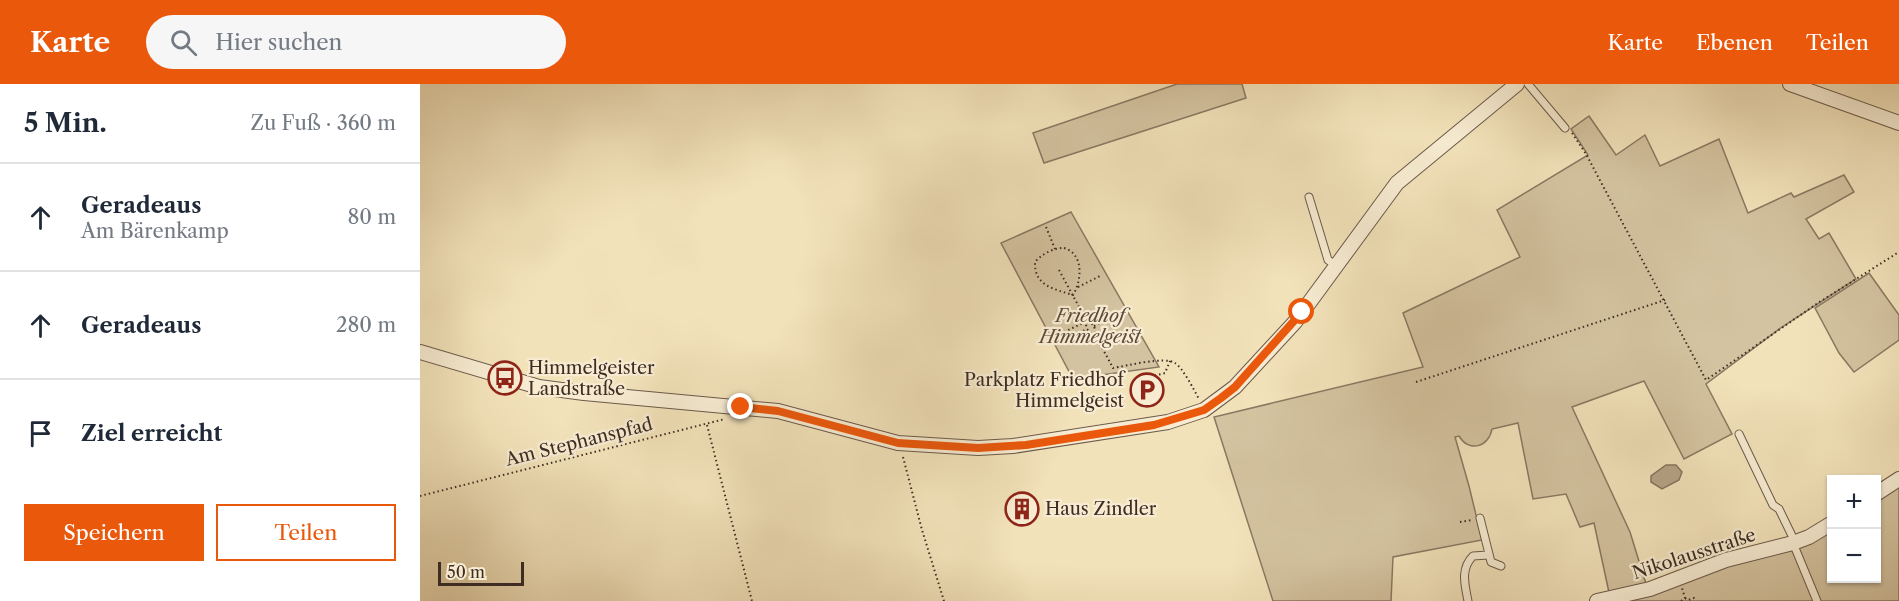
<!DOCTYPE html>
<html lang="de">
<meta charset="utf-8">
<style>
:root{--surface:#fff;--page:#f6f6f7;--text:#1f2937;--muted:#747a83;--line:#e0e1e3;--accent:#ea580c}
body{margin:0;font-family:"Libre Caslon Text",serif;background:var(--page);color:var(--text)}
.controls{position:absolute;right:18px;bottom:18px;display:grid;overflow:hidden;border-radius:0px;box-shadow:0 2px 4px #0004}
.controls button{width:54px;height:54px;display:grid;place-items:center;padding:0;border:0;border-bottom:2px solid var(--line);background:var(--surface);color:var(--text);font:30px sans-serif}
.scale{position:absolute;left:18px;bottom:15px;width:86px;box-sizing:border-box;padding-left:6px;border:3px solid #3f2d24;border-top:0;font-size:16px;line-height:21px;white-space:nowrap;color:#3f2d24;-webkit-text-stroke:4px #f7ecd2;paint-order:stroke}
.stop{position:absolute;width:18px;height:18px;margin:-14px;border:4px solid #ea580c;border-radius:50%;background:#fff}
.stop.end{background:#ea580c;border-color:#fff;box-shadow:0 2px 6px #0008}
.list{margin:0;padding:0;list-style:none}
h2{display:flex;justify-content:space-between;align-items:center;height:78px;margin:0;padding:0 24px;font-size:26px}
h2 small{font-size:20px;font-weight:400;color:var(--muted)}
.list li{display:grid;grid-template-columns:39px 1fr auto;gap:18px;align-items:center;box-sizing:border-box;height:108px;padding:0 24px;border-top:2px solid var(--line)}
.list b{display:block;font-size:22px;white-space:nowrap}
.list p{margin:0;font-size:20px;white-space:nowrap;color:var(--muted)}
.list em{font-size:20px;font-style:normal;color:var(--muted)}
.actions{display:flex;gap:12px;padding:18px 24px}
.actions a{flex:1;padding:14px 0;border:2px solid var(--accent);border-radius:0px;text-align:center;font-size:21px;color:var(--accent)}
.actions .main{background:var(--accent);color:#fff}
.icon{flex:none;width:33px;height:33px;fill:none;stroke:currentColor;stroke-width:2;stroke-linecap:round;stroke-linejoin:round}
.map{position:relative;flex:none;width:1479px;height:517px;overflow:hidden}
header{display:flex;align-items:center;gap:36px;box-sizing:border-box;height:84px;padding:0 30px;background:var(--accent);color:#fff}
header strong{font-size:28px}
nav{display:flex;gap:33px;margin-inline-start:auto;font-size:21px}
.search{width:420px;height:54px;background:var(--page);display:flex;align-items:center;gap:15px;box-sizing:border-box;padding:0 21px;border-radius:33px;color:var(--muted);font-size:22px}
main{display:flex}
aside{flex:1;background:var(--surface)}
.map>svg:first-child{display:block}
.green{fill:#d4c3a0;stroke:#8a7862;stroke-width:1.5}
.water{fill:#b5a487;stroke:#86745f;stroke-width:1.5}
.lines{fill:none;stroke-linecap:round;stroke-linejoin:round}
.service-casing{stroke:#6c5a4a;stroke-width:9}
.minor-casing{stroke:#6c5a4a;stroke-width:16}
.path{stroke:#3f2d24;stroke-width:2;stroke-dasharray:1.5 3;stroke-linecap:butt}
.service{stroke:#f7ecd2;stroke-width:7}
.minor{stroke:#f7ecd2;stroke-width:14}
.route{stroke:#ea580c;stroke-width:8}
.labels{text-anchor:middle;stroke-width:4.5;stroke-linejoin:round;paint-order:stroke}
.park-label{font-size:18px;font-style:italic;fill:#5d4b3d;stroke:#f7ecd2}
.poi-label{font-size:18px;fill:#3f2d24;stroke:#f7ecd2;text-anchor:start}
.street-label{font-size:18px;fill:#3f2d24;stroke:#f7ecd2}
</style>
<header>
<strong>Karte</strong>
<div class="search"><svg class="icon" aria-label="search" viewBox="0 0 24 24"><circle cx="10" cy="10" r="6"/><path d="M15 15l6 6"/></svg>Hier suchen</div>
<nav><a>Karte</a><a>Ebenen</a><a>Teilen</a></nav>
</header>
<main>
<aside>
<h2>5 Min.<small>Zu Fuß · 360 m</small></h2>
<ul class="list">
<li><svg class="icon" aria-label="ahead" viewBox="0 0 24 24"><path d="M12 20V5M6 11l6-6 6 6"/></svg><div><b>Geradeaus</b><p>Am Bärenkamp</p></div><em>80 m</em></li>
<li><svg class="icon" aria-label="ahead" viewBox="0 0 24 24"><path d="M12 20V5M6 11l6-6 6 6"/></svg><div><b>Geradeaus</b></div><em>280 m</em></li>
<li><svg class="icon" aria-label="arrive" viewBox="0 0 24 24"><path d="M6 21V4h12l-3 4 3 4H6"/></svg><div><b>Ziel erreicht</b></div></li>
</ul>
<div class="actions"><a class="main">Speichern</a><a>Teilen</a></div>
</aside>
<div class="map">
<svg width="1479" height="517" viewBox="0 0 1479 517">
<rect width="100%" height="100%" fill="#f2e2ba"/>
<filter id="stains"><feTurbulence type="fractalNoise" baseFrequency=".00333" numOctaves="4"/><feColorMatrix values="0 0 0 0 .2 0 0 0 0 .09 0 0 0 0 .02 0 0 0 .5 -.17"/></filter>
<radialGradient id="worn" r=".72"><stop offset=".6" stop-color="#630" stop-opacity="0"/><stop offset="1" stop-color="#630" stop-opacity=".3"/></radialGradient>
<!-- green -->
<path class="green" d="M757,0H822L826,14L624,79L613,49Z
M1169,32L1196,71L1225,51L1240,82L1299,55L1328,129L1371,109L1374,113L1424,91L1434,108L1386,135L1399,155L1409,149L1436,195L1362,243L1286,300L1312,350L1264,375L1224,297L1152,323L1210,448L1227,503L1190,513L1174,439L1160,443L1146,410L1113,415L1098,339L1072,345C1069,363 1049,369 1039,352L1035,353L1049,402L1062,456L973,473L971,517H853L794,333L1003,283L983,229L1100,173L1077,126L1168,71L1151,45Z
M651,128L739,283L653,295L581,159Z
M1449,189L1479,231V256L1434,288L1419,269L1395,224Z
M1479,399V517H1182L1411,442L1412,494H1456L1457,414Z"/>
<!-- water -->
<path class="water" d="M1246,381H1256L1262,388L1259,396L1242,405L1231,398V392Z"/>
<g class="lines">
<!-- service casing -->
<g class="service-casing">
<path id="service" d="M1108,0L1145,44
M889,113L908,176L917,182
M1319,350L1353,421L1359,425L1375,458
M1060,434L1071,478L1081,482
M1373,459L1397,517
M1048,517C1045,501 1040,485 1053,472L1068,471"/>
</g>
<!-- minor casing -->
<g class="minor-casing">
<path id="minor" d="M1370,0L1479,39
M0,268L119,303L164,309L358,327L478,359L558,364L593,362L748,338L784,326L815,303L875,238L977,99L1097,0
M1456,410L1479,395
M1177,517L1230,505L1306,476L1373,459L1389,453L1412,439"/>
</g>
<!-- path -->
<path class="path" d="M1152,49L1166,70L1286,296L1398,219L1479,168
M626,143L635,165
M644,164C664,170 662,196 653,211C634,205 614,202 615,178C622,170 633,164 644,164Z
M639,186L664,232L674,242L678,256L693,284C706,282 745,272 755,279C763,284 774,306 779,315
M658,203L682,191
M664,232L667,245L678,256
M674,242L701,229
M636,252L665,238
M639,259L667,245
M726,294L745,289L750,277
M996,298L1245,216
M287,341L332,517
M483,373L502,446L524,517
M0,412L305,335
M1040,438L1052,436
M1265,514L1268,516L1274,514L1276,517
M1261,517L1265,514L1262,504"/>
<!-- service -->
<use href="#service" class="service"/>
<!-- minor -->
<use href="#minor" class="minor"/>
</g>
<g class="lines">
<!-- route -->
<path class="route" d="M321,323L358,327L478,359L558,364L606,361L734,341L784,326L801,314L815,303L882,228"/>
</g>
<!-- icons -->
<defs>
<g id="bus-ring" transform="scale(1.725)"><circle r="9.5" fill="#f7ecd2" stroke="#8f2418" stroke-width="1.5"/><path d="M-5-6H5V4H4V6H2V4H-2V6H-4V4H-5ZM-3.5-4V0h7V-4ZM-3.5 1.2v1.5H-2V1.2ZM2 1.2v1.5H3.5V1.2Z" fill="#8f2418"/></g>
<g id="parking-ring" transform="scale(1.725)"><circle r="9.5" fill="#f7ecd2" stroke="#8f2418" stroke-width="1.5"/><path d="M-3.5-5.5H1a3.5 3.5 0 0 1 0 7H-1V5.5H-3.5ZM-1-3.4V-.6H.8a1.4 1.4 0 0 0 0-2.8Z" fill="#8f2418"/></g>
<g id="building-ring" transform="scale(1.725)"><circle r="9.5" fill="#f7ecd2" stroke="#8f2418" stroke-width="1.5"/><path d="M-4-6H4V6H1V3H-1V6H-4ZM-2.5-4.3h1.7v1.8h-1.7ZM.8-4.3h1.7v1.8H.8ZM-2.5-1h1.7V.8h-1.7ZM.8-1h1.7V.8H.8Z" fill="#8f2418"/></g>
</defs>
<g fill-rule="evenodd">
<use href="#bus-ring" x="85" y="294"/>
<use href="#parking-ring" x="727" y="306"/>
<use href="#building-ring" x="602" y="425"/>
</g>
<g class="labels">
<!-- park labels -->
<g class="park-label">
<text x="670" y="238">Friedhof<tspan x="670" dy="21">Himmelgeist</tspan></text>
</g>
<!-- poi labels -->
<g class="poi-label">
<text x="108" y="290">Himmelgeister<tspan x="108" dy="21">Landstraße</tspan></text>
<text x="704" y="302" text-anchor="end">Parkplatz Friedhof<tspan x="704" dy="21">Himmelgeist</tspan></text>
<text x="625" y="431">Haus Zindler</text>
</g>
<!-- street labels -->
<g class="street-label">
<text transform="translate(159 358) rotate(-14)" y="6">Am Stephanspfad</text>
<text transform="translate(1274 470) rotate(-18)" y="6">Nikolausstraße</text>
</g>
</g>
<rect width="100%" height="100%" filter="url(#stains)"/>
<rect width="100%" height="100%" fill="url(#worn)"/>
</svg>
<div class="controls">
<button>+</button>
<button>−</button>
</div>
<div class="scale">50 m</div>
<div class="stop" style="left:882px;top:228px"></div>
<div class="stop end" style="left:321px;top:323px"></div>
</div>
</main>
